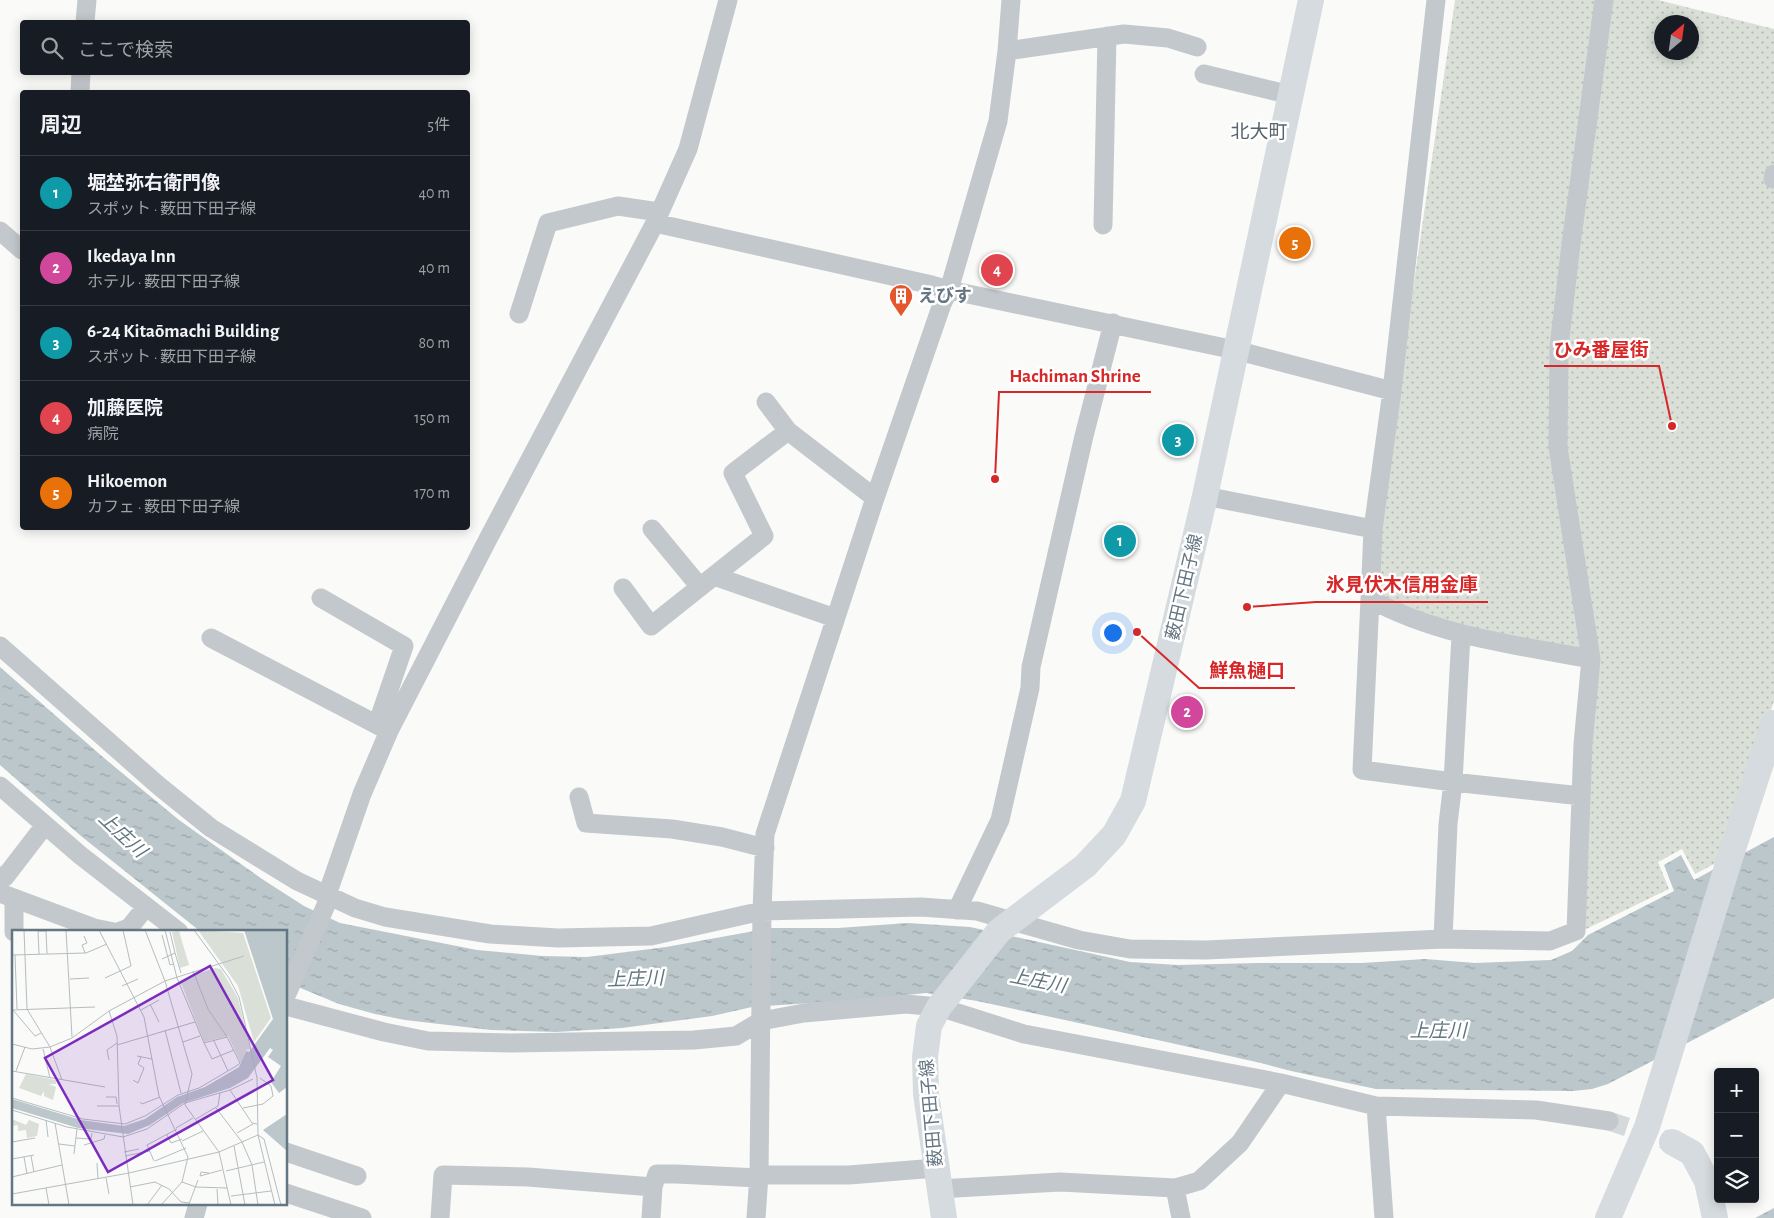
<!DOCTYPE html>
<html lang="ja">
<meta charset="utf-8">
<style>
:root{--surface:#171b24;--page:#242831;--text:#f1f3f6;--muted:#9ea1a6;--line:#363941;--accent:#e4572e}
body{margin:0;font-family:"Alegreya Sans","Noto Sans JP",sans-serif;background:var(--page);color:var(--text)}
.controls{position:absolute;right:15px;bottom:15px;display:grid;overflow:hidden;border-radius:5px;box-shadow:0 2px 12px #0003}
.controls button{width:45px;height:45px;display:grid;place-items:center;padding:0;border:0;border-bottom:1px solid var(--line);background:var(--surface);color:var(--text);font:25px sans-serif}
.compass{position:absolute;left:1654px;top:15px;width:45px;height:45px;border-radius:50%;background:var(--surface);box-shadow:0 2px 12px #0003;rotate:29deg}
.you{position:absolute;left:1112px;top:632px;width:18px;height:18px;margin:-12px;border:4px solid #fff;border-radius:50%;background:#1a73e8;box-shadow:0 0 0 8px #1a73e833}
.badge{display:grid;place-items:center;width:32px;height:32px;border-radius:50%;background:var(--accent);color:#fff;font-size:16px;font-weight:700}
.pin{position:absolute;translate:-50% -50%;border:2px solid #fff;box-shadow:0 1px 5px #0006}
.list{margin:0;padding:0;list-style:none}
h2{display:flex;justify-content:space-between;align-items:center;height:65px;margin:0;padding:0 20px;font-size:21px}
h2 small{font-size:16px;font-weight:400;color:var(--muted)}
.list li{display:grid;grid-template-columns:32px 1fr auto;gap:15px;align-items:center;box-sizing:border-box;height:75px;padding:0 20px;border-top:1px solid var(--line)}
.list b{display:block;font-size:19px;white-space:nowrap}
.list p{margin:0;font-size:16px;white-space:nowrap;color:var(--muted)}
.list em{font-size:16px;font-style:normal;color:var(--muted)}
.icon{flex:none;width:28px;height:28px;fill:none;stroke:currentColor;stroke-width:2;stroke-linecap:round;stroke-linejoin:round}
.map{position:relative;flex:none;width:1774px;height:1218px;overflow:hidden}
.search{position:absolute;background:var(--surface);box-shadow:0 2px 12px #0003;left:20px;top:20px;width:450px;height:55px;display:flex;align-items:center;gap:12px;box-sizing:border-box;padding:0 18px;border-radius:5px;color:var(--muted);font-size:19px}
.panel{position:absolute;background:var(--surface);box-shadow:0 2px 12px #0003;left:20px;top:90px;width:450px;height:440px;border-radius:5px}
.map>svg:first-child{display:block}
.park{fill:url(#park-dots);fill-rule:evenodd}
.water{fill:url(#water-ripples)}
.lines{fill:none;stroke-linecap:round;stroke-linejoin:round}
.street-tunnel{stroke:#d5d9db;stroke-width:19;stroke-dasharray:19 9;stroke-linecap:butt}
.street{stroke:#c3c8cc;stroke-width:19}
.secondary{stroke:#d6dbdf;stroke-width:26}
.labels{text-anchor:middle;stroke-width:5;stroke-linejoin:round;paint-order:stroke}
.poi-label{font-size:18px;font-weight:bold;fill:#657683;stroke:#fff;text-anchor:start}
.street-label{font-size:18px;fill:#657683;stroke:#fff}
.neighbourhood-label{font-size:19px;fill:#57646e;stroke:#fff}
.water-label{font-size:19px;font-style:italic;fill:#60757c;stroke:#fff}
.inset-road{fill:none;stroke:#b5bdc2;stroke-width:1}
.view{fill:#7b2cbf;fill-opacity:0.15;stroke:#7b2cbf;stroke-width:2.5}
.inset-edge{fill:none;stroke:#657683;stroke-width:2.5}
.leader{fill:none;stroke:#d62828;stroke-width:2}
.callout-dot{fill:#d62828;stroke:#fff;stroke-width:2}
.callout-label{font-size:19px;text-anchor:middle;font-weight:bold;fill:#d62828;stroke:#fff;stroke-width:5;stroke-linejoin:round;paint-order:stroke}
</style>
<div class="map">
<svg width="1774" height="1218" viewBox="0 0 1774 1218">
<defs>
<pattern id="park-dots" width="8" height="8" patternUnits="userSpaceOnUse" patternTransform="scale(1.25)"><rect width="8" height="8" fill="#dadfd7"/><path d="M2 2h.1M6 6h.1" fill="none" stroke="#b4b9b4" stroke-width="1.8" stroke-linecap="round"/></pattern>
<pattern id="water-ripples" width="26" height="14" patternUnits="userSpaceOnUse" patternTransform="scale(1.25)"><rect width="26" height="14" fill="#bbc7cb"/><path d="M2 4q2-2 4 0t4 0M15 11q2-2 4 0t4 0" fill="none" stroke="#9ca6aa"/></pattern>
</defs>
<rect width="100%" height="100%" fill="#fafaf8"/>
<!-- park -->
<path class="park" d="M1455,0H1658L1774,29V701L1722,860L1695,874L1682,849L1658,862L1669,889L1582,931L1597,655L1462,630L1375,596L1378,530ZM1662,22H1692V52H1662Z"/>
<!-- water -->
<path class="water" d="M0,667L104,758L179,820L262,879L304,906L340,923L477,950L542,956L587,957L666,947L771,928H838L908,923L970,927L1130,962L1178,965L1257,963H1362L1425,959L1475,963L1551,960L1572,951L1588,935L1674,891L1664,865L1681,855L1694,880L1774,837V998L1608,1084L1592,1089L1573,1091L1376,1089L1291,1071L1261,1063L1162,1041L977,1001L926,993L856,1000L752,1007L712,1016L622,1028L556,1032L491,1030L405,1020L375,1014L339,1004L286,982V932H201L81,836L0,765Z
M1774,1208V1218H1755Z"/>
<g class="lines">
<!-- street-tunnel -->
<path class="street-tunnel" d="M1609,1121L1672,1142"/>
<!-- street -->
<path class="street" d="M85,22L87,0
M1007,51L1124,34L1168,38L1197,47
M1204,74L1291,95
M80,92L81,72
M1773,179L1774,174
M655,223L932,285L949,290L1235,350L1392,391
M1103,225L1107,36
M0,231L22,250
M519,314L548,223L618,206L659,212
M766,402L788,431L875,498
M1205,496L1373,529
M652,529L700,587
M714,576L835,618
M623,588L651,626L764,536L733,473L788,431
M321,598L404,646L377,725
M1370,599L1362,770L1453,782L1581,796
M211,638L389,731
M0,646L159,786L211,828L297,881L355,908L385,917L490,934L558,938L651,936L762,911L921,907L977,911L1079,940L1130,949L1206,950L1443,939L1550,941L1576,931L1583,744L1591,659C1516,645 1438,636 1370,599L1373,529L1392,391L1436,0
M1591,659L1558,447L1559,347L1571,244L1604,0
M0,786L80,855L179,932
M579,797L586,823L672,829L722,837L765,848
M0,876L5,877L45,825
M0,893L94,928L114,932
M957,910L1000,820L1030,688L1031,667L1084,436L1113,323
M14,932V899
M118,932L129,928L146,907
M1443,939L1448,824L1453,782L1461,635
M286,996L326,905L327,895L362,794L389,731L488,539L655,223L688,149L728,0
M286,1006L384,1032L428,1041L512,1043L694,1040L736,1036L761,1021L804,1013L906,1004L939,1007L1024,1034L1281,1083L1376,1106L1536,1110L1609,1121
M1376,1106L1384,1218
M286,1152L357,1176
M759,1175H849L936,1168
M1175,1188L1181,1218
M939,1189L1060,1182L1175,1188L1199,1181L1240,1143L1281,1083
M286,1193L362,1218
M194,1218L198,1204
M440,1218L443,1175L528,1177L653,1187L657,1174H676L759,1178
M651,1218L653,1187
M756,1218L759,1175L762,911L765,834L875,498L942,304L949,290L998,121L1007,51L1011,0"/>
<!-- secondary -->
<path class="secondary" d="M1672,1142L1692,1153L1707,1181L1715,1218
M944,1218L926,1094L925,1057L929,1026L939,1007L999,931L1085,866L1114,835L1133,801L1205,496L1311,0
M1608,1218L1647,1127L1728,864L1774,723"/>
</g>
<!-- icons -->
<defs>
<g id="building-pin" transform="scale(1.25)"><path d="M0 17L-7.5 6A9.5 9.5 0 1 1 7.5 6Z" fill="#e4572e" stroke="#fff"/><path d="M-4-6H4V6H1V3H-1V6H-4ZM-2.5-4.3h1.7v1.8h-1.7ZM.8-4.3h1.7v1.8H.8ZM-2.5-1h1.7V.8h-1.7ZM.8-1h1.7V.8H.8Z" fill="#fff"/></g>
</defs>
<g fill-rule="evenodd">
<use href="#building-pin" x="901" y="296"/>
</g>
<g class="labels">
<!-- poi labels -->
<g class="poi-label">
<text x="918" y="302">えびす</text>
</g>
<!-- street labels -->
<g class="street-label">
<text transform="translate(1184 587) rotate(-77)" y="6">薮田下田子線</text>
<text transform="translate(931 1113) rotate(-95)" y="6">薮田下田子線</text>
</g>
<!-- neighbourhood labels -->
<g class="neighbourhood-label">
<text x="1259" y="138">北大町</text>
</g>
<!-- water labels -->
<g class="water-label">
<text transform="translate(123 834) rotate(43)" y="7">上庄川</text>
<text transform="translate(635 978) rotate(-2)" y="7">上庄川</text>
<text transform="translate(1038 980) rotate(11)" y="7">上庄川</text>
<text x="1438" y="1037">上庄川</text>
</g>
</g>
<!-- overview -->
<g transform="translate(12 930)">
<rect width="275" height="275" fill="#fafaf8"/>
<path d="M167,1L177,35L168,38L160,2ZM14,144L44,150V154H37L44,157L41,170L32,166V161L29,166L7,158ZM0,189L14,195L17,190L27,194L25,206L15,208L14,200L6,201V195L0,196Z" fill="#dadfd7"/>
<path d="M186,0L231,3L259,88L242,112L226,56ZM203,38L209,39L226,68L238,119L234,120L229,133L216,106L192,112L168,50Z" fill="#dadfd7"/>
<path d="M232,0H275V157L267,163L259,152L269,136L256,127L261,120L258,118L236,148L218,158L171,173L138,195L116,204L66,198L0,178V169L69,190L112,196L133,189L165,167L193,157L227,137L234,121L237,122L261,89ZM275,184V221L251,200Z" fill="#bbc7cb"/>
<path class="inset-road" d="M12,0L15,79L38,117L50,150M54,0L60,107M87,0L132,87L147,166L176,227L170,252L149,275M133,0L153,51L180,144L173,175L207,222M182,0L217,48L227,67L245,148L246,205M26,1H34L35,24M26,1L27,24M158,2L163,23M150,5L158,35L161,34M72,6L75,13L70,15L73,23M0,25L74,23L95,14M3,25L5,79M150,29L163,23L169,43M181,41L196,79L215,107M93,48L119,36L111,0M58,49L77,48M153,51L232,26M110,56L126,49M138,74L147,92M0,80L83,77M1,80L23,106L29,103M129,80L147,70M97,81L105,106L107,176L121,275M153,100L169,163M202,111L216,141M171,112L188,106M192,113L200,129L222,120M0,114L20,119L38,117L60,108L97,81L153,51M105,115L183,92M31,119L38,148M125,126L140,129M97,130L95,120L105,113M0,141L93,157M4,141L13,117M121,150L126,153L132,138L126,134L129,127M218,160L240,193L245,194M94,167H104L105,174M0,168L71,189L113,194L133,186L166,165L187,158L226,135L228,133L215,107L192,113L165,48L153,0M128,172L130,174L148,167M85,176H107M204,178L230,212L240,235L246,275M231,178L251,174L261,166L259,156L248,148M0,180L55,197L111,207L135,199L173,173L218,160L241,149M184,189L206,176L208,163M34,190L36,207M43,193L57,275M164,198L181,188M225,203L241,194M155,205L159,213L170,209M246,205L252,209L269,275M246,205L263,275M64,208L79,209L80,203M170,211L191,201M0,212L23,208M47,214L63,216M72,215L92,209L93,205M222,216L233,275M112,222L127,219M207,222L246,205M62,224L65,199M19,226L22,242M113,226L138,221M12,227L15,244M0,229L22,225M142,231L135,215L165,199M143,231L174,218M85,233L86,249M214,241L252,232M197,243L189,242L188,246L210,240M0,247L50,235M94,248L97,264M170,252L184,257L215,258M118,257L143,252L157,259L169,272L177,273M34,258L37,275M205,259L206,275M0,264L117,243L207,222L219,275M219,266L259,261M177,274L186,250M135,275L150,255"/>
<path class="view" d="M198,36L261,150L96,242L33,128Z"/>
<rect width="275" height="275" class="inset-edge"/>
</g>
<!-- callouts -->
<path class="leader" d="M1672 426L1659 366H1544M995 479L999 392H1151M1247 607L1316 602H1488M1137 632L1199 688H1295"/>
<g class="callout-dot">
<circle cx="1672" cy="426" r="5"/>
<circle cx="995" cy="479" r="5"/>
<circle cx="1247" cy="607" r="5"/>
<circle cx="1137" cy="632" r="5"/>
</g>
<g class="callout-label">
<text x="1601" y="356">ひみ番屋街</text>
<text x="1075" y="382">Hachiman Shrine</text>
<text x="1402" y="591">氷見伏木信用金庫</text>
<text x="1247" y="677">鮮魚樋口</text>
</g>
</svg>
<div class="controls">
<button>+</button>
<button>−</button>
<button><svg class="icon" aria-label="layers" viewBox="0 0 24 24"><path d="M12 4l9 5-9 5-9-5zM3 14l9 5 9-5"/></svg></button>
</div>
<svg class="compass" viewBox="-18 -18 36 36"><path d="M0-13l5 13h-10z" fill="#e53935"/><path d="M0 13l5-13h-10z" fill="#9ea1a6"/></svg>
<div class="you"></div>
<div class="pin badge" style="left:1120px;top:541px;background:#0f9aa8">1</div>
<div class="pin badge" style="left:1187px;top:712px;background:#d1479c">2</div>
<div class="pin badge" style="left:1178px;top:440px;background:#0f9aa8">3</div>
<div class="pin badge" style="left:997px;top:270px;background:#e0444e">4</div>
<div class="pin badge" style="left:1295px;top:243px;background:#e8710a">5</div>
<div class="search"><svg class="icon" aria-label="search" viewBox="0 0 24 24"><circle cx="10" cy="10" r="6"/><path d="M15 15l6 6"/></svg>ここで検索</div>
<section class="panel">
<h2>周辺<small>5件</small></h2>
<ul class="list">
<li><span class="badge" style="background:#0f9aa8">1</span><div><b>堀埜弥右衛門像</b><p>スポット · 薮田下田子線</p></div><em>40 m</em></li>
<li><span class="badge" style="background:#d1479c">2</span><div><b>Ikedaya Inn</b><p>ホテル · 薮田下田子線</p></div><em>40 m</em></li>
<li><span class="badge" style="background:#0f9aa8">3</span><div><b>6-24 Kitaōmachi Building</b><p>スポット · 薮田下田子線</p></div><em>80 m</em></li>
<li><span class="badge" style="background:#e0444e">4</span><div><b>加藤医院</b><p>病院</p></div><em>150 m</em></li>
<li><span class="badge" style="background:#e8710a">5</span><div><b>Hikoemon</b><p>カフェ · 薮田下田子線</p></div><em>170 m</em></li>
</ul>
</section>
</div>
